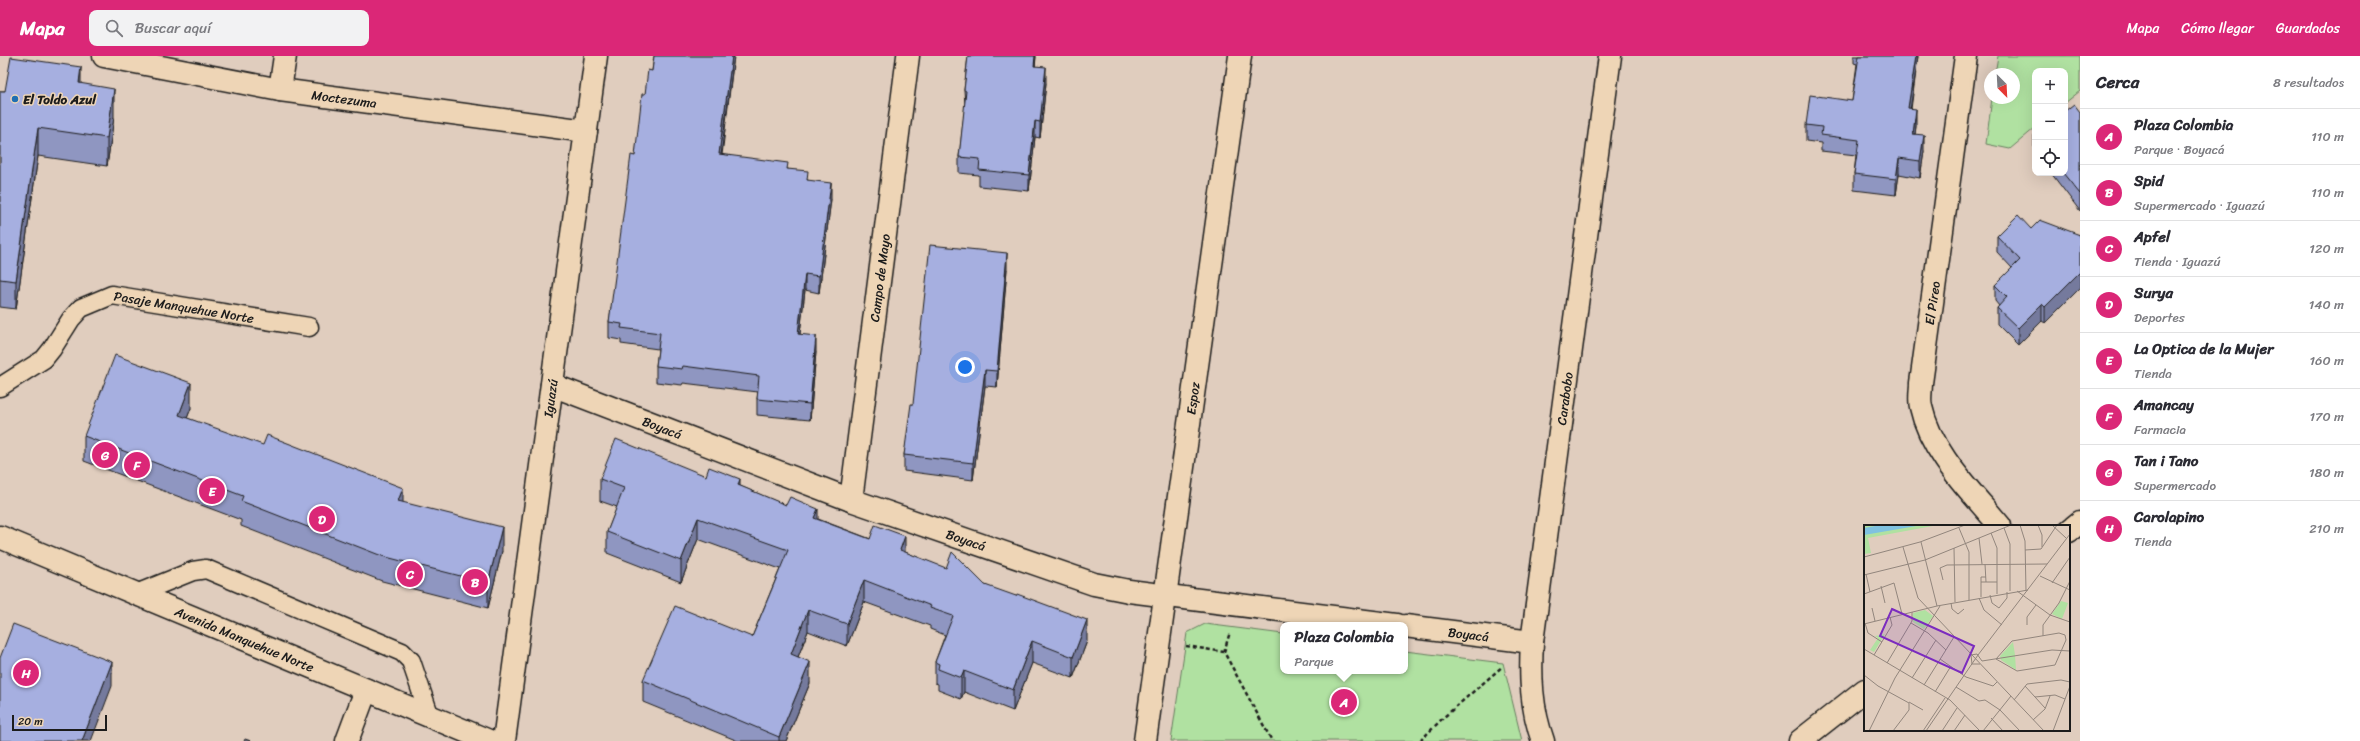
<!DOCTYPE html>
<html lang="es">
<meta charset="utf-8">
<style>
:root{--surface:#fff;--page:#f2f2f3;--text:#2b2b33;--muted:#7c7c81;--line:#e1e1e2;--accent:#db2777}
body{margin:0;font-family:Sriracha,sans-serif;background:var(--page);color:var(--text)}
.controls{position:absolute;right:12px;top:12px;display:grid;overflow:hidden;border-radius:8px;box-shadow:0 4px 16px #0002}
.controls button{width:36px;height:36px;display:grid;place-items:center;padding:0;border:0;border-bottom:1px solid var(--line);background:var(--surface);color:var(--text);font:20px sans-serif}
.compass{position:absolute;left:1984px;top:12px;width:36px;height:36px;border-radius:50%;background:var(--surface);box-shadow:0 4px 16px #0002;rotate:156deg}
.scale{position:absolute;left:12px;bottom:10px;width:95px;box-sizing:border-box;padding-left:4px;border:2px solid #1c1c1c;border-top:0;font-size:11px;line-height:14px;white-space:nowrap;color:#1c1c1c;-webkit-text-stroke:3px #eed5b6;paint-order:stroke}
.you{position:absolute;left:965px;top:311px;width:14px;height:14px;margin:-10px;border:3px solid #fff;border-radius:50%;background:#1a73e8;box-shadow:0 0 0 6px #1a73e833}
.badge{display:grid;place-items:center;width:26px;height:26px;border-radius:50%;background:var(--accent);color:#fff;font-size:13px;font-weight:700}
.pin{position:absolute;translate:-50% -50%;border:2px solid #fff;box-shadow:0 1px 4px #0006}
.popup{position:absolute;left:1280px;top:566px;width:128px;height:52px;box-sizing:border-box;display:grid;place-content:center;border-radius:8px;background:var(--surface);filter:drop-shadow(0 1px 3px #0005);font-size:13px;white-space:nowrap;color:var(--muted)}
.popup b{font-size:15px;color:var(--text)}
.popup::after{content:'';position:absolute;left:50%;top:100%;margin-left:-8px;border:8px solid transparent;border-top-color:var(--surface)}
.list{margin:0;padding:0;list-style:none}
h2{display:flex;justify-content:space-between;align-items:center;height:52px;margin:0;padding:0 16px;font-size:17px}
h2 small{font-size:13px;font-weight:400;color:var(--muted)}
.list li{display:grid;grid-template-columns:26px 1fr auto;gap:12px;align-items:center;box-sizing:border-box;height:56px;padding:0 16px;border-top:1px solid var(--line)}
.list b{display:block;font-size:15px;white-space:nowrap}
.list p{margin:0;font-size:13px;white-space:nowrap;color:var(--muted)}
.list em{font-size:13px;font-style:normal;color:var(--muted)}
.icon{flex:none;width:22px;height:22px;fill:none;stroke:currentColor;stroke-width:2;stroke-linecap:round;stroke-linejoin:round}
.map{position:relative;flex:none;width:2080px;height:685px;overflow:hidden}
header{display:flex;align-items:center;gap:24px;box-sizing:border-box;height:56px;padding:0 20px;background:var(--accent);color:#fff}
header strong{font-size:19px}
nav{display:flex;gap:22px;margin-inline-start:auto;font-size:14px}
.search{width:280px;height:36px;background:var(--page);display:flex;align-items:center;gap:10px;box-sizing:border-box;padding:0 14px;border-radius:8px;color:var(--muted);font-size:15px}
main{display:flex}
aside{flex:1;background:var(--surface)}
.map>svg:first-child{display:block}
.green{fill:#b0e1a1;stroke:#667e5e}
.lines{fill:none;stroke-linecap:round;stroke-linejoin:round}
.lane-casing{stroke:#1c1c1c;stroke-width:21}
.street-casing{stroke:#1c1c1c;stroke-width:25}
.secondary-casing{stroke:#1c1c1c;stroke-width:25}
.path{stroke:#1c1c1c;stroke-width:2.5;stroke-dasharray:4 3;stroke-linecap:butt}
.lane{stroke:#eed5b6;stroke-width:18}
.street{stroke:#eed5b6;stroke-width:22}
.secondary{stroke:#eed5b6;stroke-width:22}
.wall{fill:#8f96c1;stroke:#1c1c1c}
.shaded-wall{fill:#747a9d;stroke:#1c1c1c}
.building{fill:#a6afe0;stroke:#1c1c1c}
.poi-dot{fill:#1f6fb2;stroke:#eed5b6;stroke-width:1.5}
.labels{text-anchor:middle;stroke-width:3;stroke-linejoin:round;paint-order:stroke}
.street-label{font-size:13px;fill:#1c1c1c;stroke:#eed5b6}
.poi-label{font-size:13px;font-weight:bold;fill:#1c1c1c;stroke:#eed5b6;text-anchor:start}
.inset-road{fill:none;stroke:#92867d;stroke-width:1}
.view{fill:#7b2cbf;fill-opacity:0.15;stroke:#7b2cbf;stroke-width:2}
.inset-edge{fill:none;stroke:#1c1c1c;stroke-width:2}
</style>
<header>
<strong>Mapa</strong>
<div class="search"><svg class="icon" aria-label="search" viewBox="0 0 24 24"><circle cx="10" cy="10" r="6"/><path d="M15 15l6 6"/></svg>Buscar aquí</div>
<nav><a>Mapa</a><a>Cómo llegar</a><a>Guardados</a></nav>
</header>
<main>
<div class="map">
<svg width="2080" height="685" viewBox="0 0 2080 685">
<rect width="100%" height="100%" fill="#e0cdbe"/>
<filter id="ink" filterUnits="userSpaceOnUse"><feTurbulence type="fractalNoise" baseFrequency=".025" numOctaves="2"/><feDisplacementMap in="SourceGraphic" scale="8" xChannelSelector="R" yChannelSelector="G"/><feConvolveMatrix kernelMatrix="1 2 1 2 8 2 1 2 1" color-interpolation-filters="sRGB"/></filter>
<g filter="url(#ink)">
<!-- green -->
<path class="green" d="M1998,0H2080V35L2065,47V15H2035V72L2010,93L1986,88L1992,42H2014V18H1995Z
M1205,568L1283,578V615H1405V595L1503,607L1522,685H1171L1187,577Z"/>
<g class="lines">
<!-- lane casing -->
<g class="lane-casing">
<g id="lane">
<path id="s1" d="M0,331L44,303L52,293L71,263L81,252L112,239L309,271"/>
<path d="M136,538L193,515L206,513L402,596L411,605L430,661"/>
</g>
</g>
<!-- street casing -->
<g class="street-casing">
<g id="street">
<path id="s2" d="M104,0L280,34L586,75"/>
<path d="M1966,0L1921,327C1921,334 1919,344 1921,351C1931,397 1971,435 2000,470"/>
<path d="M280,34L285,0"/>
<path id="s3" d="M552,329L851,444L1094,528L1129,535L1397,569"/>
<path id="s4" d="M851,444L908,0"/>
<path id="s5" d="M1405,570L1532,586"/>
<path d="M347,685L366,634"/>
<path id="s6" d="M504,685L596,0"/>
<path id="s7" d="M1543,685C1531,652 1530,620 1532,586L1610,0"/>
</g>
</g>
<!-- secondary casing -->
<g class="secondary-casing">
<g id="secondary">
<path d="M2069,475L2080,466"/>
<path id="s8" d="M0,481L489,685"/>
<path id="s9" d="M1145,685L1240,0"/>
<path d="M1800,685L1865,634"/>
</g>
</g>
<!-- path -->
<path class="path" d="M1186,590L1224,596L1272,685
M1224,596L1230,576
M1420,685L1444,661L1503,610"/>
<!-- lane -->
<use href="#lane" class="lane"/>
<!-- street -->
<use href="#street" class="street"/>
<!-- secondary -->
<use href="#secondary" class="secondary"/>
</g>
<!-- wall -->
<path class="wall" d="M654,0H734L722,99L788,113L808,124L831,143L819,237L805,234L800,278L816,296L810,364L757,359V343L758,336L683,327L682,329L656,326V310L658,293L621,288V284L609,282V266L635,100L645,38L652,15Z
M968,0H1036L1035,10L1046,27L1040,82L1035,81L1029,135L979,130V119L959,117V101L965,50L964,34Z
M1854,0H1918L1911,53L1916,70L1915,78L1924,95L1920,122L1899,118L1896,139L1854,134V118L1856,99L1821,95V87L1806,85V69L1852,45L1857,8L1854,7Z
M81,28L114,61L107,110L38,100L16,253L0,251V35H5Z
M2080,56V155L2051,117H2065Z
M2035,78V97L2034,95V79Z
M2031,173L2080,179V232L2045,267L2042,265L2018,289L1997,268V252L1999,250L1995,245V229L2012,212L1997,196V180Z
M1007,213L997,331L985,330L973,424L904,415V399L913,348Z
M191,352L187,362L403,447L502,495L488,552L382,525L241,470V464L84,405V380Z
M706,420L740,430L818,463L905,496L985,529L1087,585L1073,622L1032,607L1013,655L964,636L961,643L938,634V628L935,627V606L945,579L930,573V570L864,546L847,590L808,575L798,601L810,627L786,685H738L643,646V624L752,581L780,513L698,483L681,526L607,497V476L617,451L600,445V423Z"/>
<!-- shaded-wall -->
<path class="shaded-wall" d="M732,0H734L719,115V98Z
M1035,0H1036L1034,26V10Z
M1916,0H1918L1908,69V52Z
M81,11V39L79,27Z
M1046,11V27L1040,82V66Z
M114,33V61L107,110V82Z
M1916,53V70L1913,94V78Z
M1035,65V81L1029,135V119Z
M38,72V100L16,253V225Z
M1924,79V95L1920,122V105Z
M1899,102V118L1896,139V123Z
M831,127V143L819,237V220Z
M1007,197V213L997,331V315Z
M2080,216V232L2045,267V251Z
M805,218V234L798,294V278Z
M2042,248V265L2018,289V272Z
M816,280V296L810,364V348Z
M985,314V330L973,424V407Z
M191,327V352L179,383V359Z
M740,423V444L738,429Z
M403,432V457L398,445Z
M818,453V474L814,462Z
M698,462V483L681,526V505Z
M502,471V495L488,552V527Z
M905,480V501L900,494Z
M864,524V546L847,590V568Z
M808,554V575L791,619V598Z
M1087,564V585L1073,622V601Z
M1032,585V607L1013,655V634Z
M112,606V630L91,685H82Z
M810,606V627L786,685H779V681Z
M964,615V636L961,643V622Z"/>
<!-- building -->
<path class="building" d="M654,0H732L719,98L788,107L787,113L808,115L807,124L831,127L819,220L805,218L798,278L816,280L810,348L757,343L759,320L683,310L682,313L656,310L660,277L621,272L622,268L609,266L631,99L635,100L642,38H645L648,14L652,15Z
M968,0H1035L1034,10L1046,11L1040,66L1035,65L1029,119L979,114L980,103L959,101L966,35L964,34Z
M1859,0H1916L1908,52L1916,53L1913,78L1924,79L1920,105L1899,102L1896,123L1854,118L1859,84L1821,79L1822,71L1806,69L1810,39L1852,45Z
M11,1L81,11L79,27L114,33L107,82L38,72L16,225L0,223V35H5Z
M2074,48L2080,56V138L2063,117H2065V55Z
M2018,159L2031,173L2040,164L2080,179V216L2045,251L2042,248L2018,272L1997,252L2007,241L1995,229L2020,204L1997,180Z
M930,189L1007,197L997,315L985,314L973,407L904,399L911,348H913Z
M115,299L191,327L179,359L263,389L267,379L403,432L398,445L502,471L488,527L382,500L241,445L243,440L84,380Z
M616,383L706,420L709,411L740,423L738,429L786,449L790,441L818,453L814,462L870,483L875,469L905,480L900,494L946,512L952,496L985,529L1016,540L1017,538L1087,564L1073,601L1032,585L1013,634L964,615L961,622L938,613L939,608L935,606L953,560L930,552L931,550L864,524L847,568L808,554L791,598L810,606L779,681L643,624L675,550L752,581L788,494L698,462L681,505L607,476L624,432L600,423Z
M13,568L112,606L82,685H0V602Z
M245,683L251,685H244Z"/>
</g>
<!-- markers -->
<circle class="poi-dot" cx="15" cy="43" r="4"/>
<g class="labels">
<!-- street labels -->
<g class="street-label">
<text dy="5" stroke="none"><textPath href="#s2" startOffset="244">Moctezuma</textPath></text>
<text dy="5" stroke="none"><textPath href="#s4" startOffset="224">Campo de Mayo</textPath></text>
<text transform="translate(1932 247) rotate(-82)" y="5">El Pireo</text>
<text dy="5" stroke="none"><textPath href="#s1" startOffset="222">Pasaje Manquehue Norte</textPath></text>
<text dy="5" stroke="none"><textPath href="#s6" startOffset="346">Iguazú</textPath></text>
<text dy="5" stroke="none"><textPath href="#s9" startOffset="346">Espoz</textPath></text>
<text dy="5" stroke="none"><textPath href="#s7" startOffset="346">Carabobo</textPath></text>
<text dy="5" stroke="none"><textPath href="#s3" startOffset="118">Boyacá</textPath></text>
<text dy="5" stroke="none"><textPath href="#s3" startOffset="442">Boyacá</textPath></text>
<text dy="5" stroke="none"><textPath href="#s5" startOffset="64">Boyacá</textPath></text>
<text dy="5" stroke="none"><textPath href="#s8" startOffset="265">Avenida Manquehue Norte</textPath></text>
</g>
<!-- poi labels -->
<g class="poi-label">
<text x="23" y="48">El Toldo Azul</text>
</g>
</g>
<!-- overview -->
<g transform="translate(1864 469)">
<rect width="206" height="206" fill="#e0cdbe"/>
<path d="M74,0L4,13L7,28L0,29V1ZM197,76L204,78L198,94L188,89ZM61,85L69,91L60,104L49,97V88ZM21,109L10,127L6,125L14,113L11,111ZM149,117L151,130L152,145L137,135L136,131Z" fill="#b0e1a1"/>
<path d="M17,0H58L0,10V3Z" fill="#7fc2e0"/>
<path class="inset-road" d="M156,0L161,16L162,66M174,0L178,10V22M188,0L202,13M95,3L105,27V75M140,3L146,19V66M127,8L133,23V69M115,13L118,39M57,17L73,81M39,22L54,73L180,206M90,23L91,77M161,25L177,24L193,0M0,32L56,17L101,0M121,39L122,57M2,49L6,67M0,50L61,35L147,0M176,51L206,65M79,55L76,43L83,40L183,39M117,57H133M188,58L206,32M17,61L21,78M153,66L186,90L206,97M0,69L30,58L38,89M126,70L128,78L135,83L143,73V67M117,72V52H122M115,73L120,85L138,100M87,78L88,84L94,89L100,84M8,83L11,96M1,98L4,108L18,117M47,98L64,108L82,125M0,99L73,81L164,65M163,100V92L172,80M195,108L201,110L202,115L191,140L153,146L132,134L148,116ZM179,111V100L195,78L206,56M0,124L86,175L116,206M10,130L28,100L26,92M107,130L113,129L118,136M107,130L108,139H116M76,134L102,152L129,161L133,157M118,136L188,125L206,126M23,138L48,96V87M0,150L14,161L45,178V185L29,206M48,153L72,115M60,160L90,112M161,161L181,183M92,162L115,176L121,175L136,185L156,206M71,167L87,141M171,172L191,170L201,174M150,175L163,159L197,155L206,157M45,177L59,185M127,193L139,206M169,195L181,184L186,171M5,206L31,153L76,81M59,206L81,173M62,206L114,130L206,9M78,206L93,183M90,206L101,190M119,206L147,171M189,206L206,161"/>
<path class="view" d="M28,84L110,121L98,148L16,111Z"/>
<rect width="206" height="206" class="inset-edge"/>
</g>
</svg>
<div class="controls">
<button>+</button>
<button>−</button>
<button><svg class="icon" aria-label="locate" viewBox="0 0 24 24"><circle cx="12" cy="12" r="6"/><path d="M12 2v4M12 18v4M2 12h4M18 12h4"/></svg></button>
</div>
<svg class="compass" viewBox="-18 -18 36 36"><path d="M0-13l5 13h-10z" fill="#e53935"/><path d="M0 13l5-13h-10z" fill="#7c7c81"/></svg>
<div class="scale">20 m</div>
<div class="you"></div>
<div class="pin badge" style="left:1344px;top:646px">A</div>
<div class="popup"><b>Plaza Colombia</b>Parque</div>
<div class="pin badge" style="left:475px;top:526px">B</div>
<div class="pin badge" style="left:410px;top:518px">C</div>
<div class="pin badge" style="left:322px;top:463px">D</div>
<div class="pin badge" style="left:212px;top:435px">E</div>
<div class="pin badge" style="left:137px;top:409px">F</div>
<div class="pin badge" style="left:105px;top:399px">G</div>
<div class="pin badge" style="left:26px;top:617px">H</div>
</div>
<aside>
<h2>Cerca<small>8 resultados</small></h2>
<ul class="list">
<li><span class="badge">A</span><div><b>Plaza Colombia</b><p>Parque · Boyacá</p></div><em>110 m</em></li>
<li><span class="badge">B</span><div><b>Spid</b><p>Supermercado · Iguazú</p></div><em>110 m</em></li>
<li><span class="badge">C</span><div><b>Apfel</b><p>Tienda · Iguazú</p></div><em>120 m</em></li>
<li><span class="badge">D</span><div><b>Surya</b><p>Deportes</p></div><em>140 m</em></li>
<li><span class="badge">E</span><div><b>La Optica de la Mujer</b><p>Tienda</p></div><em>160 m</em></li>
<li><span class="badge">F</span><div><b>Amancay</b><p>Farmacia</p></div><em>170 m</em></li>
<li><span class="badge">G</span><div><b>Tan i Tano</b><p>Supermercado</p></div><em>180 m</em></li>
<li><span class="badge">H</span><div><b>Carolapino</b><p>Tienda</p></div><em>210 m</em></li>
</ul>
</aside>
</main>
